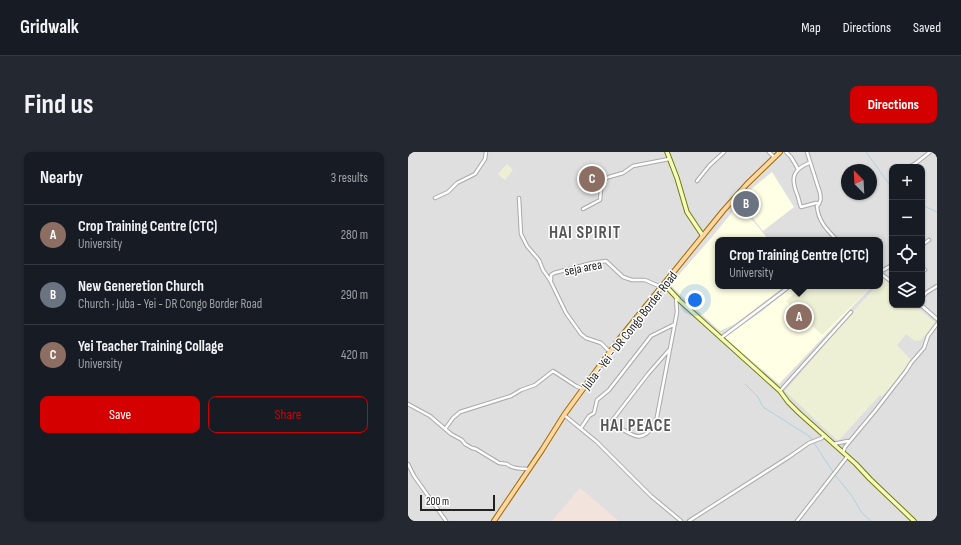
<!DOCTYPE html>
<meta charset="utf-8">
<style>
:root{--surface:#171b24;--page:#242831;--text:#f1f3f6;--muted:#9ea1a6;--line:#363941;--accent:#d40000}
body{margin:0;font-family:"Sofia Sans Condensed",sans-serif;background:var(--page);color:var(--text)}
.controls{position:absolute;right:12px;top:12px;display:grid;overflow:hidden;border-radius:8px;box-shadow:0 1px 3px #0004}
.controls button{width:36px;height:36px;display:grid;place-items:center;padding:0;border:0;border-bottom:1px solid var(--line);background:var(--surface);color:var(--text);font:20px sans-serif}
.compass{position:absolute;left:433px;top:12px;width:36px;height:36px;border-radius:50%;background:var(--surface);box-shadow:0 1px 3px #0004;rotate:336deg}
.scale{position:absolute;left:12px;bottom:10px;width:75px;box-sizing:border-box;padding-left:4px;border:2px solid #222;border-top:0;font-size:11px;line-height:14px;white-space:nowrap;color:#222;-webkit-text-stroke:3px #fff;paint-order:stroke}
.you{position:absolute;left:287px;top:148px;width:14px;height:14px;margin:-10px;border:3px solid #fff;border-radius:50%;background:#1a73e8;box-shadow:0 0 0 6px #1a73e833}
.badge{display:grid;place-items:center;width:26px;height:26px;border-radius:50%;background:var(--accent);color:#fff;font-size:13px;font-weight:700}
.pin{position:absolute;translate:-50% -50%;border:2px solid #fff;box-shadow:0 1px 4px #0006}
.popup{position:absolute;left:307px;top:85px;width:168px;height:52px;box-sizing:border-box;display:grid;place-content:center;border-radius:8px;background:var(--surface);filter:drop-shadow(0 1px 3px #0005);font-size:13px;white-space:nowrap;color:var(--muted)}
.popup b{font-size:15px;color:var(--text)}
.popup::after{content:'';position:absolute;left:50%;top:100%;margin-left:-8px;border:8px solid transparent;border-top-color:var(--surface)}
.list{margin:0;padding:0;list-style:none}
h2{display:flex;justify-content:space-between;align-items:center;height:52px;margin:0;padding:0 16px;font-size:17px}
h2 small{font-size:13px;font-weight:400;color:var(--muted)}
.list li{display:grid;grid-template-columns:26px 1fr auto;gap:12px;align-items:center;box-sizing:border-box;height:60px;padding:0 16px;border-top:1px solid var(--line)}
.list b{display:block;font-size:15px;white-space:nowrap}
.list p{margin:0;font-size:13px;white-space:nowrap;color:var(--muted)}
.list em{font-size:13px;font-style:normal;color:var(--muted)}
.actions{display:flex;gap:8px;padding:12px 16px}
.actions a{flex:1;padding:9px 0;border:1px solid var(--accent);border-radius:8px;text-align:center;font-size:14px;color:var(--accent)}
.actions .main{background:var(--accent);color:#fff}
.icon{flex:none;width:22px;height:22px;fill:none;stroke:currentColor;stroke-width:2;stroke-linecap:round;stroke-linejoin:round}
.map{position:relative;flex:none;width:529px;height:369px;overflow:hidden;border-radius:8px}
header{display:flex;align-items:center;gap:24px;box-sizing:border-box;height:56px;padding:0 20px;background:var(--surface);border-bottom:1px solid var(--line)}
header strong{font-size:19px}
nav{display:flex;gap:22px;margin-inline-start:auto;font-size:14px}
.intro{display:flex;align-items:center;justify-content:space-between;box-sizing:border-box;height:96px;padding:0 24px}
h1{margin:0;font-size:28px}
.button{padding:10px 18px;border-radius:8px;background:var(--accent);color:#fff;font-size:14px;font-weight:700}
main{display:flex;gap:24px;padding:0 24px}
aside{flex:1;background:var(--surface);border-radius:8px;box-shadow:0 1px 3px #0004}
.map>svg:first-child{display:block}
.residential{fill:#e0dfdf;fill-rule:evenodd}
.education{fill:#ffffe5}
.military{fill:#f3e3dd}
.farmland{fill:#eef0d5}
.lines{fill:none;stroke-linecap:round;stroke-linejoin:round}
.stream{stroke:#aad3df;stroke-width:1}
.street-casing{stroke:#a9a9a9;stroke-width:4.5}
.secondary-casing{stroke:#707d05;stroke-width:5.5}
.primary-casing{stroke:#a06b00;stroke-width:6}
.street{stroke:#fff;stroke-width:2.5}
.secondary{stroke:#f7fabf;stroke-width:3.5}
.primary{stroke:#fcd6a4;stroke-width:4}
.labels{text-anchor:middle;stroke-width:3;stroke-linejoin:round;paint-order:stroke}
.street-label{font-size:13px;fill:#222;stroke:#fff}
.district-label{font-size:17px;font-weight:bold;letter-spacing:1px;fill:#555;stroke:#fff}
</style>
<header>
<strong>Gridwalk</strong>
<nav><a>Map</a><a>Directions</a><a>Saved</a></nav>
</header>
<div class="intro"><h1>Find us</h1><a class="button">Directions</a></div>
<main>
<aside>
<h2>Nearby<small>3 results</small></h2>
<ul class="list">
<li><span class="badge" style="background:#8d6e63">A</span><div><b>Crop Training Centre (CTC)</b><p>University</p></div><em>280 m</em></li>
<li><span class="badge" style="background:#6b7280">B</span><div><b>New Generetion Church</b><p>Church · Juba - Yei - DR Congo Border Road</p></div><em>290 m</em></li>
<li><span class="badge" style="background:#8d6e63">C</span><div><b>Yei Teacher Training Collage</b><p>University</p></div><em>420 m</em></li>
</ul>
<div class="actions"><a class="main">Save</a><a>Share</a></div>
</aside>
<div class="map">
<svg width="529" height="369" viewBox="0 0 529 369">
<rect width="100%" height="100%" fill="#f2efe9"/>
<!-- residential -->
<path class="residential" d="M0,0H529V369H0ZM484,15H514V153H484ZM439,18H463V42H439ZM310,88H472V134H310Z"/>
<!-- education -->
<path class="education" d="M364,20L386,55L355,79L330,48Z
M331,52L361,88H310V134H377L327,172L312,179L262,133L304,85Z
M385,134H464L371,232L316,185L353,160Z"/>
<!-- military -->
<path class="military" d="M172,336L211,369H144Z"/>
<!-- farmland -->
<path class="farmland" d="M99,12L105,18L97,28L90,22Z
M474,126L484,134V153H506L528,171L513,188L507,189L498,182L489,193L503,208L486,231L474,244L472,243L430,289L377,239L449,155L465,138L468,134H472V129Z
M395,134H456L460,138L414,183L378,149Z"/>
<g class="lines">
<!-- stream -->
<path class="stream" d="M458,0L484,36
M514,53L529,60
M337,232L350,245L355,255L401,284L404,288
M406,291L425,320
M427,323L444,344L454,361L463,369"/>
<!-- street casing -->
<g class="street-casing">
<path id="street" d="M361,0L366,5
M378,0L383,5L390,17
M399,0L412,41C413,47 413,50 409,54C410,69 419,78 429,88
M401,11C384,18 383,27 389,42C391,46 391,51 393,55L408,51L411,52
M501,15L508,11L522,0
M483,24H484
M289,29L301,14L316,0
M27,46L40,40L49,31L67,22L77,7L78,0
M111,46L113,82L119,94L131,108L135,118L142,128L158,161L173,182L178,186L193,191L202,200
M175,57L192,48L193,38L190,32L193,29L201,25L215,21L225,14L261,7
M514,93L521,88
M514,115L517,118
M472,120L484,113
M472,121L484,130
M143,128V123L146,121L184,111L198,109L215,125L224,128H237L253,135
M514,146L518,141L529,134
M513,153L529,167
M313,186L382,134
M261,198L240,222L203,270C222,281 233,296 248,270L269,160L268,146
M372,239L443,160
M0,252L22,264L43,282L54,288L57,292L64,296L68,297L91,311L99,312C104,317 114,317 121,317
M156,263L189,290L243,344L273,369
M173,276L181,264L186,261L189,248L201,238L243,184L267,172
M37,277L45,266L52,260L103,244L113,238L127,233L145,219L168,234L175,237
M425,292L440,289
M435,300L437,295L467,259L498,219L503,211L516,196L520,184L529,172
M0,312L6,324L38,369
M281,369L381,305L401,291L414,286L416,283
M389,369L439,305"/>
</g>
<!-- secondary casing -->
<g class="secondary-casing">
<path id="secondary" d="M259,0L269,26L279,60L295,84
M256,132L271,148L372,239L380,250L391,261L448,312L462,327L506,369"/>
</g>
<!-- primary casing -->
<g class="primary-casing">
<path id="primary" d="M86,369L134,298L156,263L212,186L315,59L339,32L372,0"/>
</g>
<!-- street -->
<use href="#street" class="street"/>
<!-- secondary -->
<use href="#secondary" class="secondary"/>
<!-- primary -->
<use href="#primary" class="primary"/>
</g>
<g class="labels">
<!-- street labels -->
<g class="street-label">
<text transform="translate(175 115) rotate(-11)" y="5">seja area</text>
<text transform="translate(221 178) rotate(-52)" y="5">Juba - Yei - DR Congo Border Road</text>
</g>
<!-- district labels -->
<g class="district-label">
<text x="177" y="86">HAI SPIRIT</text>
<text x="228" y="279">HAI PEACE</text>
</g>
</g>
</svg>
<div class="controls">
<button>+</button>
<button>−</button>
<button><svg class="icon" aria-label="locate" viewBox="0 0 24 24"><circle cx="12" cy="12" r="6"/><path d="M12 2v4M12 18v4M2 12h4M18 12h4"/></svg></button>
<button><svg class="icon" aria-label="layers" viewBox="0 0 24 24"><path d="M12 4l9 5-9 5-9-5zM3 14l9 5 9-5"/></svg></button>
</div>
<svg class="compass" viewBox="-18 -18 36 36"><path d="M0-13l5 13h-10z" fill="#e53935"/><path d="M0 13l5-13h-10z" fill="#9ea1a6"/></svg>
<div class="scale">200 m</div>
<div class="you"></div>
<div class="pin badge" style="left:391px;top:165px;background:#8d6e63">A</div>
<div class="popup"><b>Crop Training Centre (CTC)</b>University</div>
<div class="pin badge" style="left:338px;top:52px;background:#6b7280">B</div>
<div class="pin badge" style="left:184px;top:27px;background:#8d6e63">C</div>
</div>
</main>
